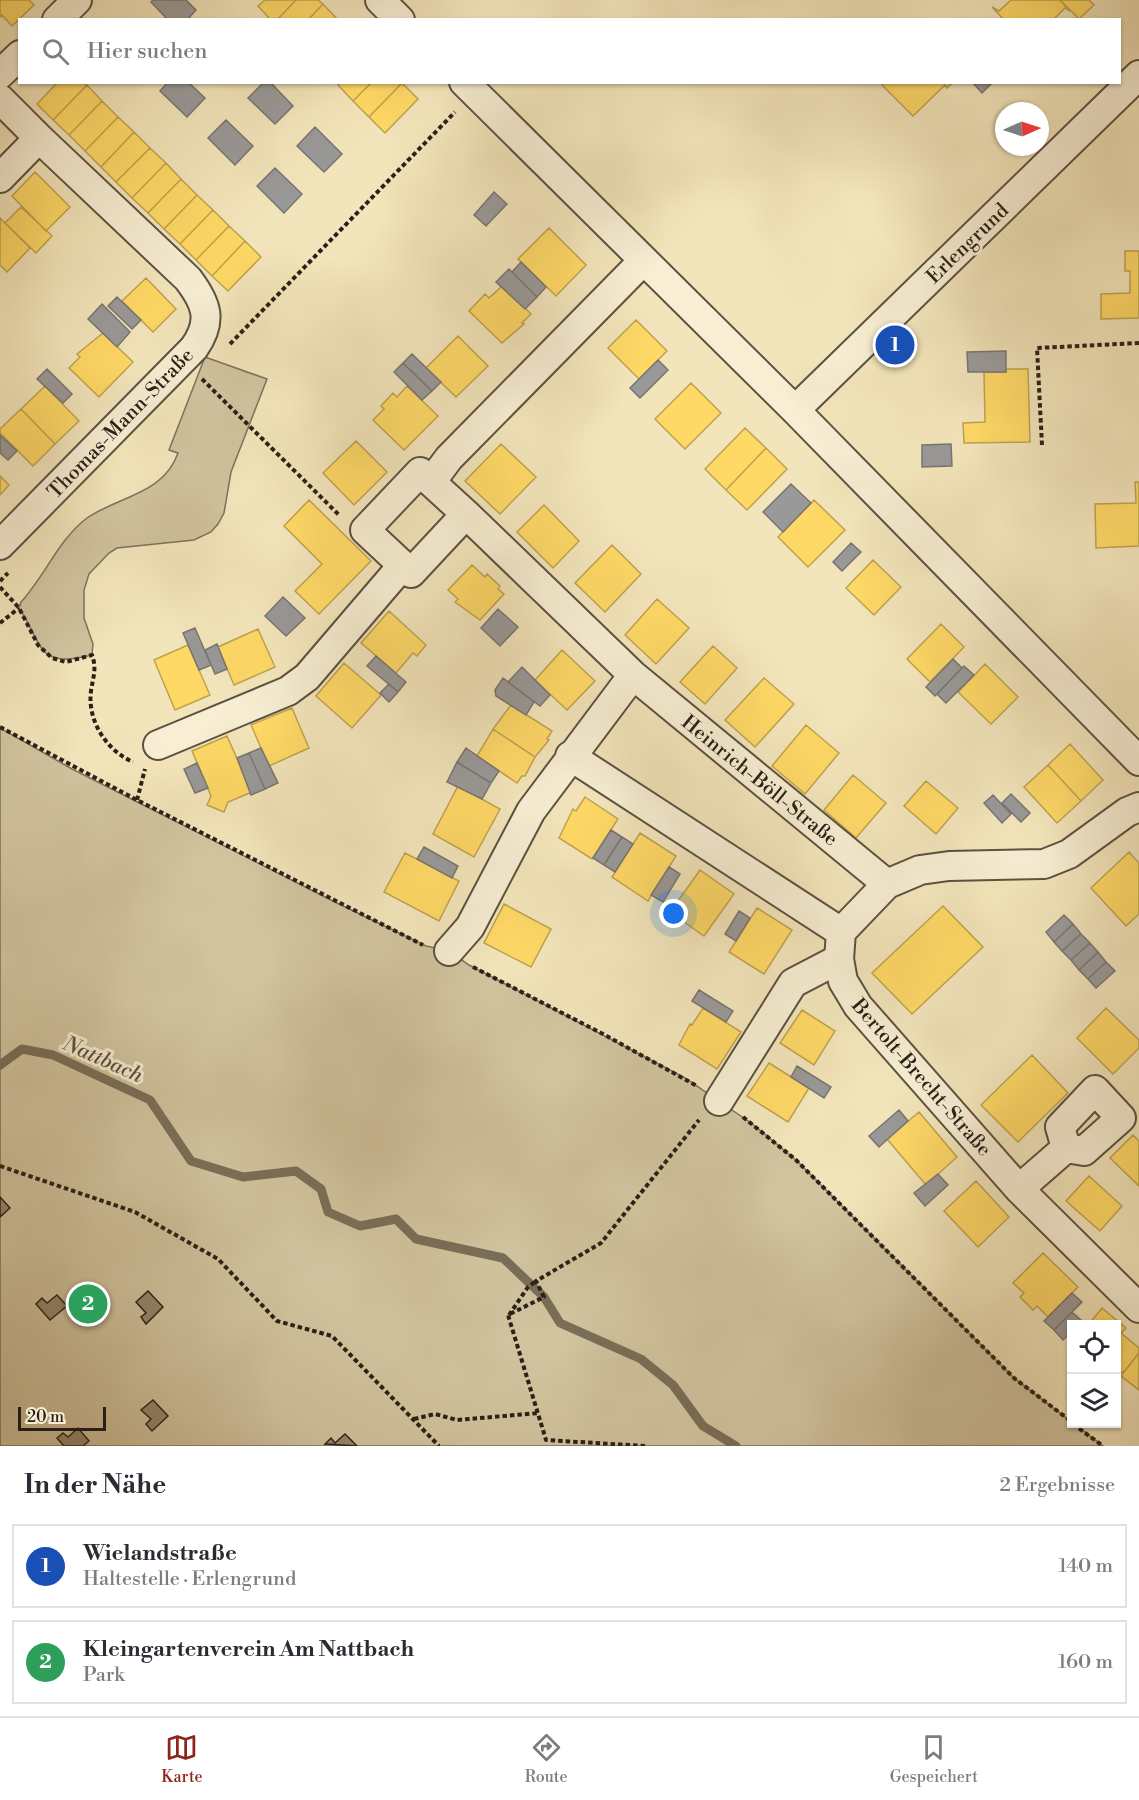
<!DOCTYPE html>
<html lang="de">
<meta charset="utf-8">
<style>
:root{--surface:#fff;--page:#f2f2f3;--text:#2b2b33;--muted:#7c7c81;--line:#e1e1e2;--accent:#8f2418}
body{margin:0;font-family:"Libre Bodoni",serif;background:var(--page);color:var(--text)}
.controls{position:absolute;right:18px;bottom:18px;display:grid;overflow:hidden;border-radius:0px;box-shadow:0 2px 4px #0004}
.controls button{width:54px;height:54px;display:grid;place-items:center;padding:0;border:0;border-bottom:2px solid var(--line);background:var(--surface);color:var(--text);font:30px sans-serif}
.compass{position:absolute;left:995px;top:102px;width:54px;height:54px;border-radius:50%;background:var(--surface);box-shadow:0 2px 4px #0004;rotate:87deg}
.scale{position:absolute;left:18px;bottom:15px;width:88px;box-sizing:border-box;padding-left:6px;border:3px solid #2a2017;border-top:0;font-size:16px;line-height:21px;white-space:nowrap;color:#2a2017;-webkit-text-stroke:4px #f7eed3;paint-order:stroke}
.you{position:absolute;left:674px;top:914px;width:21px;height:21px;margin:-15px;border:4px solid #fff;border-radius:50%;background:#1a73e8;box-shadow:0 0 0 9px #1a73e833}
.badge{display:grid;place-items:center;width:39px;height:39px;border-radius:50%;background:var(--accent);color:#fff;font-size:20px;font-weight:700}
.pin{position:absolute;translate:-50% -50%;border:3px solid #fff;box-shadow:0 2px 6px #0006}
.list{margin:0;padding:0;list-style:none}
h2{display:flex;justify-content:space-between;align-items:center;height:78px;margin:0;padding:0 24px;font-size:26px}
h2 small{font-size:20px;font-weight:400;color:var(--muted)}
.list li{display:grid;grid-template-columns:39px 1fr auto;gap:18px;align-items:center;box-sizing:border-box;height:84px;margin:0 12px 12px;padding:0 12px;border:2px solid var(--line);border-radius:0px}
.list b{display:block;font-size:22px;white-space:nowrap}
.list p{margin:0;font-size:20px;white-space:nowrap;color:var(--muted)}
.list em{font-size:20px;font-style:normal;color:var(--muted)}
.icon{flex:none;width:33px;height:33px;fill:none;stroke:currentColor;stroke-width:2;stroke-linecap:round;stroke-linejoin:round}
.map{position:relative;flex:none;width:1139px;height:1446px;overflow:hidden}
.search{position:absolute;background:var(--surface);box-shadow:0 2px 4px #0004;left:18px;right:18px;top:18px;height:66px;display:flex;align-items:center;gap:15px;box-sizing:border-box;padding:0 21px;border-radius:0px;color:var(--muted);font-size:22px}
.sheet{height:270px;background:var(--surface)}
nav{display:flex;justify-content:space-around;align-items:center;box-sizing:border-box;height:84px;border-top:2px solid var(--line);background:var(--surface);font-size:16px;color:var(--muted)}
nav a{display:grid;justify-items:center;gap:3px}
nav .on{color:var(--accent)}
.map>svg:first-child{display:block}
.green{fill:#d1c49f;stroke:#7e725b;stroke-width:1.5}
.homes{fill:#ffd966;stroke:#bfa24e;stroke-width:1.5}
.industry{fill:#999;stroke:#787572;stroke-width:1.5}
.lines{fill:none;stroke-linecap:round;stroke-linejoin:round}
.stream{stroke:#7a6e58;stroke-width:9}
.building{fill:#93866c;stroke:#2a2017;stroke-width:1.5}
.street-casing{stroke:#5c5140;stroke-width:32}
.path{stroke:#2a2017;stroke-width:4;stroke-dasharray:4.5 3;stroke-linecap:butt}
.street{stroke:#f7eed3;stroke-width:28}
.labels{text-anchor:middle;stroke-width:6;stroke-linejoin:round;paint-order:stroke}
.street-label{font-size:20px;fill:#2a2017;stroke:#f7eed3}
.water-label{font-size:21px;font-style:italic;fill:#594e3d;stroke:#f7eed3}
</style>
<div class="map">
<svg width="1139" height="1446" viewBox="0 0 1139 1446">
<rect width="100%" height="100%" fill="#f3e5bb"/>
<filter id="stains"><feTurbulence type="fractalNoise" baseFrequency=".00333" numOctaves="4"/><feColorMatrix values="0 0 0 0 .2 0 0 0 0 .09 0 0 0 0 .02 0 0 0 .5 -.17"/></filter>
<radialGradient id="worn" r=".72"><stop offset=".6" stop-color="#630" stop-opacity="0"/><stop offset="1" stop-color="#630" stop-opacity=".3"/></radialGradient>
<!-- green -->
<path class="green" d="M205,357L267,379L231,472L224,513L218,524L211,532L194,540L117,548L109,553L89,574L84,590V618L93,644L92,655C37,669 44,647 19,608L21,602C45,576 58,540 87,518C119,496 164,494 178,453L169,450Z
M0,728L72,769L339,904L426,946L449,951L469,965L685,1078L751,1123L796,1160L1014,1378L1103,1446H0Z"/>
<!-- homes -->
<path class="homes" d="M0,0H29L34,5L12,26L2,15L0,17Z
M265,0H296L277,20H271L258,6Z
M296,0H318L323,4L308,20H277Z
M1011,0H1060L1070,11L1065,8L1053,20H1004L992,7L999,11Z
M1060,0H1089L1094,5L1079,19Z
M323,4L338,20H308Z
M58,82H84L87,85L53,120L37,104Z
M340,82H372L353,101L338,85Z
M372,82L402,83L369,117L353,101Z
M885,82H953L947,88L945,85L913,116L882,85Z
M402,83L418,99L385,133L369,117Z
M87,85L102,101L69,135L53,120Z
M102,101L118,117L85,151L69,135Z
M118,117L134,132L101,167L85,151Z
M134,132L150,148L116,182L101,167Z
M150,148L166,163L132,198L116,182Z
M166,163L181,179L148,213L132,198Z
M35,172L70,207L46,231L12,196Z
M181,179L197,195L164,229L148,213Z
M197,195L213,210L180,244L164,229Z
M21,207L52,236L36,253L5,223Z
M213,210L229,226L196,260L180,244Z
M0,218L30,248L7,272L0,265Z
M229,226L245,241L212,276L196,260Z
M549,228L586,265L556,296L518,259Z
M245,241L261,257L228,291L212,276Z
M1125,251H1139V318L1101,319V294L1130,293V271H1125Z
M146,278L176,309L153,332L122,301Z
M498,281L531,314L522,323L524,324L502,343L469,311L485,294L489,298L501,287Z
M636,320L667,351L639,379L608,348Z
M103,333L133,362L99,397L69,368L80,357L77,354Z
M458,336L488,366L456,397L426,368Z
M1005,369H1028L1030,442L964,443L963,423L985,422L984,372H1006Z
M691,383L721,413L685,449L655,419Z
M45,386L79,421L55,444L21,409Z
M407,386L438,416L404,450L373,420L384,409L381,406L393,393L397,397Z
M21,409L55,444L33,466L0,433V429Z
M745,428L766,448L726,490L705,469Z
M356,441L387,472L354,505L323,473Z
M501,444L536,477L500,514L465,481Z
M766,448L787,469L747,510L726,490Z
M0,476L9,485L0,495Z
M1135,482H1139V546L1096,548L1095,504L1136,503Z
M309,500L371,561L319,614L295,591L322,564L284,526Z
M814,500L845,530L808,567L778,537Z
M544,505L579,541L553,568L517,532Z
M612,545L641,574L605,612L575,583Z
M873,560L901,587L874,615L846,588Z
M472,565L485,577L487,574L500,586L498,589L504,594L480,620L455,602L458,599L448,590Z
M657,599L689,628L656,664L625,635Z
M389,611L426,645L417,656L413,653L396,673L361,643Z
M941,624L964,647L930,682L907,659Z
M258,629L275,667L234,685L218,647Z
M188,645L210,695L175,710L154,660Z
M713,646L737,668L705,704L680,682Z
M562,650L595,681L567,710L535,680Z
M344,663L381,695L352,728L316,696Z
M985,664L1018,697L991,724L958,692Z
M764,678L794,704L755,747L725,720Z
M511,705L552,731L547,739L549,740L535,757L493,729Z
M292,708L309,748L269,766L251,725Z
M806,725L839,753L805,794L772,766Z
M493,729L535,757L525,776H522L517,783L477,756Z
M227,736L252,792L228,802L224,812L207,805L211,796L192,751Z
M1070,744L1103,780L1081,801L1048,765Z
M1048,765L1081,801L1057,823L1024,787Z
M853,775L886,803L856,838L824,810Z
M926,781L958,808L936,834L904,806Z
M458,786L500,809L474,857L433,834Z
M585,797L618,819L592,859L559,838L573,809L576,811Z
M640,833L676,856L648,901L612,877Z
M1129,852L1139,863V914L1126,926L1091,888Z
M405,853L459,881L439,921L384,892Z
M700,870L734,894L704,936L670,912Z
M504,904L551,929L531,967L484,943Z
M943,906L983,947L912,1014L872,973Z
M757,908L792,930L764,974L729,952Z
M703,1008L741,1032L717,1069L679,1045L690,1024L692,1025Z
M1106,1008L1139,1040V1048L1113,1074L1077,1038Z
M802,1010L835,1031L814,1065L780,1043Z
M1032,1055L1068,1093L1018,1142L981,1105Z
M769,1063L809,1088L788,1122L747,1096Z
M919,1112L957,1157L926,1185L887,1139Z
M1133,1135L1139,1141V1186L1110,1158Z
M1089,1176L1122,1206L1100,1231L1066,1201Z
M976,1181L1009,1217L978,1247L944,1211Z
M1043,1253L1078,1287L1048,1317L1037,1306L1033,1310L1020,1297L1024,1293L1013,1283Z
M1102,1308L1126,1328L1121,1333L1139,1348V1353L1123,1373L1116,1368V1324H1089Z
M1139,1353V1390L1121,1376Z"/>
<!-- industry -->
<path class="industry" d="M153,0H186L196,10L187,20H168L151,2Z
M168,82H188L205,98L187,117L160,91Z
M264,82H270L293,106L275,124L248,98Z
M972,82H993L982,93Z
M226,120L253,146L235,165L208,138Z
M315,127L342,154L324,172L297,146Z
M275,168L302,194L284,213L257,186Z
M494,192L507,204L486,226L474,215Z
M521,262L546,287L537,297L512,272Z
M509,269L537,297L525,309L496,282Z
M117,297L141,320L132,329L108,306Z
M102,304L130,332L117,347L88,319Z
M1006,351V372H968L967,352Z
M412,354L441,382L432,391L403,363Z
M658,360L668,370L640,398L630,388Z
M403,363L432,391L422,400L394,372Z
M47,369L72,394L63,403L37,379Z
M0,435L17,451L8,460L0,453Z
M951,444L952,466L922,467V445Z
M791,484L811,503L783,532L763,512Z
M851,543L861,552L842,571L833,562Z
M283,597L305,618L286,636L265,616Z
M498,609L518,627L500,646L481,628Z
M195,628L211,665L199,670L183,633Z
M217,644L227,669L215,674L205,650Z
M376,656L406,682L398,692L367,666Z
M953,659L962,668L935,696L926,687Z
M964,666L974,675L946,703L937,694Z
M522,667L550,695L540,706L508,682Z
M503,678L534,702L526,715L496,696L495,690Z
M389,684L398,692L389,702L380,693Z
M261,748L278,783L265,789L249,753Z
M466,748L499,771L491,783L457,762Z
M249,753L265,789L251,795L237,758Z
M457,762L491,783L482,799L447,782Z
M197,763L208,788L195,793L184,769Z
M1011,794L1030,813L1021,822L1002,803Z
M993,795L1011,814L1002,823L984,803Z
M611,830L622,837L604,865L593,858Z
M622,837L633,844L615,872L604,865Z
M424,847L458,866L452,878L417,859Z
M669,867L680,874L663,902L651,895Z
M739,911L750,918L736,941L725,934Z
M1064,915L1073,924L1054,942L1046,932Z
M1073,924L1081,934L1062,951L1054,942Z
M1081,934L1090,943L1071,960L1062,951Z
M1090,943L1098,952L1079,970L1071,960Z
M1098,952L1106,962L1088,979L1079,970Z
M1106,962L1115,971L1096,988L1088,979Z
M699,990L733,1011L726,1022L692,1001Z
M797,1066L831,1087L824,1098L791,1077Z
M899,1110L908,1121L879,1147L869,1136Z
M938,1174L948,1185L925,1206L914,1193Z
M1072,1293L1082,1302L1054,1330L1044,1321Z
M1072,1312L1082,1321L1078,1324H1072V1331L1063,1340L1054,1330Z"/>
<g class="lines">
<!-- stream -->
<path class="stream" d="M0,1065L22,1049L53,1055L150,1100L191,1161L243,1177L296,1171L321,1189L328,1212L360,1226L396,1219L416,1239L503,1258L544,1297L560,1323L641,1359L673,1385L703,1426L736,1446"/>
</g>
<!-- building -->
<path class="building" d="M0,1197L10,1208L0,1217Z
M148,1291L163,1307L146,1324L141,1317L146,1313L136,1302Z
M57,1295L67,1306L50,1320L36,1304L42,1298L47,1303Z
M153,1400L168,1416L152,1431L146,1424L151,1419L141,1410Z
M78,1428L89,1441L83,1446H64L57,1438L63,1433L68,1437Z
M345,1434L357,1446L325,1444L331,1438L335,1443Z"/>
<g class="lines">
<!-- street casing -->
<g class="street-casing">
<path id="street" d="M380,0L400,20
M57,20L77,0
M0,74L20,55
M464,82L795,410L1139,761
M0,99L39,138L0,178
M795,410L1139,75
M420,472L466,514L411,573L365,530Z
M431,482L449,458L643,261
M466,514L633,675L887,884
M0,545L194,348C213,321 207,304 188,279L39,138
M158,745L288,691L307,677L402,566
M570,756L841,932
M1139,807L1127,812L1069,854L1044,864L949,866L920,870L887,884L841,932L839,959L843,981L858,1006L1019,1189L1139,1308
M449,951L470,927L531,811L633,675
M719,1101L793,983L839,959
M1019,1189L1066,1148L1060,1127L1095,1090L1121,1118L1084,1151L1066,1148"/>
</g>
<!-- path -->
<path class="path" d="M230,344L455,112
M202,379L340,516
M1042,445L1037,348L1139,343
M0,581L8,573
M0,587L19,608L38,645L52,658L66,662L92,655C97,669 93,677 91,691C87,721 107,751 133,762
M0,623L19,608
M0,727L137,800L423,945
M137,800L145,769
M473,967L603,1034L697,1086
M743,1117L796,1160L1014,1378L1072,1422
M0,1166L135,1212L218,1259L277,1321L332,1336L439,1446
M509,1315L528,1287L536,1281
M414,1419L435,1414L457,1420L539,1413
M1073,1424L1103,1446
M645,1446L546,1440L508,1315L544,1297L536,1281L601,1243L699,1120"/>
<!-- street -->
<use href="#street" class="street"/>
</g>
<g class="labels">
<!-- street labels -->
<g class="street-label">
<text transform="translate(967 243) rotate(-44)" y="7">Erlengrund</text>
<text transform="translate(120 423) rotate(-46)" y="7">Thomas-Mann-Straße</text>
<text transform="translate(760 780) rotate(39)" y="7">Heinrich-Böll-Straße</text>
<text transform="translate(922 1077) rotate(49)" y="7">Bertolt-Brecht-Straße</text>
</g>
<!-- water labels -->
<g class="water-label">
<text transform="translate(103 1059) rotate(24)" y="7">Nattbach</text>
</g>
</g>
<rect width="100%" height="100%" filter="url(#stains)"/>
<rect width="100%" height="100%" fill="url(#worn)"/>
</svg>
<div class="controls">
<button><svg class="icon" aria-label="locate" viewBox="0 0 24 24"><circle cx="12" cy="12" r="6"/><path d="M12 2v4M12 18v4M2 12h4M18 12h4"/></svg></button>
<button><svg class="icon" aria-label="layers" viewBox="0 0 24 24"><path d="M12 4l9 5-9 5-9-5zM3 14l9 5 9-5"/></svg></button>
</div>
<svg class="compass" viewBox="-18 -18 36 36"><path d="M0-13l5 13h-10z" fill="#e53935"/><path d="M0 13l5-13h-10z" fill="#7c7c81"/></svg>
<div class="scale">20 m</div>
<div class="you"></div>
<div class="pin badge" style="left:895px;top:345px;background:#1a4fb4">1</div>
<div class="pin badge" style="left:88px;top:1304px;background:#2e9e5b">2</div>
<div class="search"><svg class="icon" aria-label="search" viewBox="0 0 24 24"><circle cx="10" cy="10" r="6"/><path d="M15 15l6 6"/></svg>Hier suchen</div>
</div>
<section class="sheet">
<h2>In der Nähe<small>2 Ergebnisse</small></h2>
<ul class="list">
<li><span class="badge" style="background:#1a4fb4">1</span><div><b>Wielandstraße</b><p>Haltestelle · Erlengrund</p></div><em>140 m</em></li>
<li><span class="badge" style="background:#2e9e5b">2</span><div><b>Kleingartenverein Am Nattbach</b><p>Park</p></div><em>160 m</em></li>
</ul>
</section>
<nav>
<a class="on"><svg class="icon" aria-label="map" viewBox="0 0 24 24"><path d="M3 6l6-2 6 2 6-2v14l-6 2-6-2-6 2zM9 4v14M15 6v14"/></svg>Karte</a>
<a><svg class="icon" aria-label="directions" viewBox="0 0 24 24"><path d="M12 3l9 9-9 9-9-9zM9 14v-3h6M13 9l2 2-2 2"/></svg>Route</a>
<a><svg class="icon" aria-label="saved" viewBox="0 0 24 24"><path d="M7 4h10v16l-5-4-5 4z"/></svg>Gespeichert</a>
</nav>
